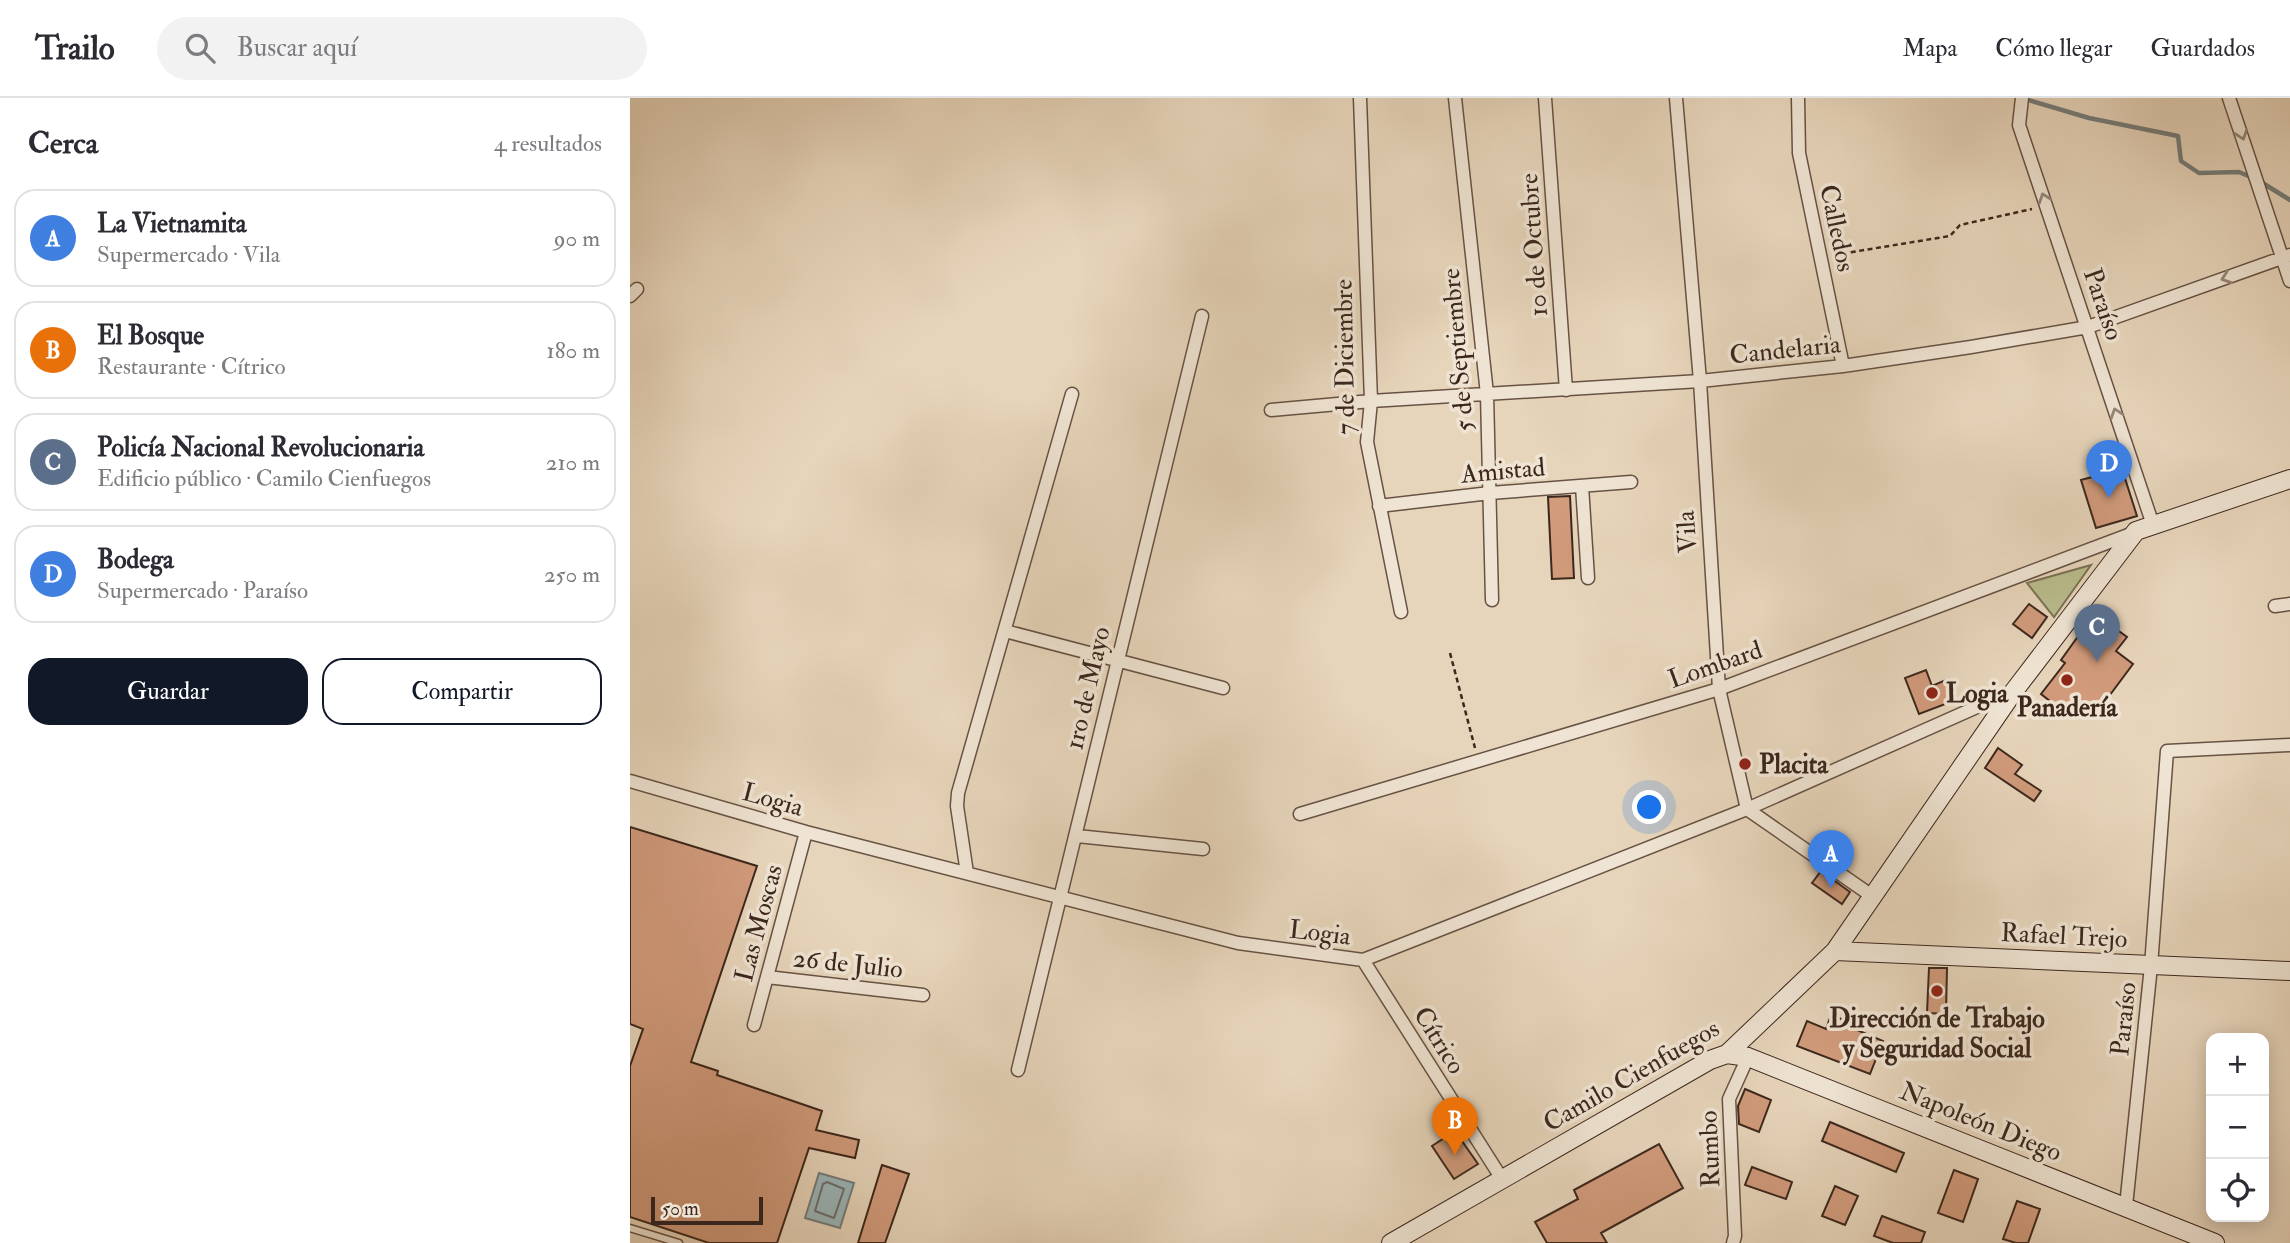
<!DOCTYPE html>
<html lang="es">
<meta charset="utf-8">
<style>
:root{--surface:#fff;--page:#f2f2f3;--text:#2b2b33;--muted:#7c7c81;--line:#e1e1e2;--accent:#111827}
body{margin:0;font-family:"IM FELL Double Pica",serif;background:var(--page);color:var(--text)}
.controls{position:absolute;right:21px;bottom:21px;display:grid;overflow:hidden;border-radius:14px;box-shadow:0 4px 18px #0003}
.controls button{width:63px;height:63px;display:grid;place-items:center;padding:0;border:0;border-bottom:2px solid var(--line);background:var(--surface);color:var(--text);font:35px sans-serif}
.scale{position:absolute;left:21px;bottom:18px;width:112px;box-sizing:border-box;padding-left:7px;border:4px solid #3c271d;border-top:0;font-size:19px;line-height:24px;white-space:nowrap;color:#3c271d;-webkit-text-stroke:5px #efe4d3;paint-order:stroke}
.you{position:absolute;left:1020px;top:710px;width:24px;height:24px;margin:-18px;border:5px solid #fff;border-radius:50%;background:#1a73e8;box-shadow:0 0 0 10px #1a73e833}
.badge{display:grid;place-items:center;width:46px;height:46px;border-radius:50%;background:var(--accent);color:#fff;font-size:23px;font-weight:700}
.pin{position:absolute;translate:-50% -58px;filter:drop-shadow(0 2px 4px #0008)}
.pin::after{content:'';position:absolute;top:37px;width:24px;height:21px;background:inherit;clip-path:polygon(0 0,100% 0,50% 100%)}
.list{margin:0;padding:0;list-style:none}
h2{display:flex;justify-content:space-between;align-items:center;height:91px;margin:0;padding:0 28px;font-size:30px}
h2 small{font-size:23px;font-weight:400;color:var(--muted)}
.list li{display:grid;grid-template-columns:46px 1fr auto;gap:21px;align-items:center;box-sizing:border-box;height:98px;margin:0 14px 14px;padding:0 14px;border:2px solid var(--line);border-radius:21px}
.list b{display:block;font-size:26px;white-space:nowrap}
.list p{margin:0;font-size:23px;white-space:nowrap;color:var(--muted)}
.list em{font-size:23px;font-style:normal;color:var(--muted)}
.actions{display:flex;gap:14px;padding:21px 28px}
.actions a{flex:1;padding:16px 0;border:2px solid var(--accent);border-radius:21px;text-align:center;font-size:24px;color:var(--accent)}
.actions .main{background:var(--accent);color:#fff}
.icon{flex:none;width:38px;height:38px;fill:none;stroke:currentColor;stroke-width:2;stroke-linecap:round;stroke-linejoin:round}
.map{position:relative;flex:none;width:1660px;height:1145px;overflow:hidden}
header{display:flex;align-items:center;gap:42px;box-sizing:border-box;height:98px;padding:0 35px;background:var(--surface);border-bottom:2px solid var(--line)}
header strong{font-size:33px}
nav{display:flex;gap:38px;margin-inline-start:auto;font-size:24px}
.search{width:490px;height:63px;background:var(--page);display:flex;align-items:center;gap:18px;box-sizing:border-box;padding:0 24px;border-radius:38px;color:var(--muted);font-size:26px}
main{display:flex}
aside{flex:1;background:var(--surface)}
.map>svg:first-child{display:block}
.green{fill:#b9bc8d;stroke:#7a7255;stroke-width:2}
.water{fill:#9bb6ba;stroke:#757d7b;stroke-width:2}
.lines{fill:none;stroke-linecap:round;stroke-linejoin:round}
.shore{stroke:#6c6e6c;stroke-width:2}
.stream{stroke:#757d7b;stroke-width:4.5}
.building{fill:#d19b7c;stroke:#3c271d;stroke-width:2}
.lane-casing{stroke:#675244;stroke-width:9}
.street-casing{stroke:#675244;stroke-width:15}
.secondary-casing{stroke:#3c271d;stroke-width:20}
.path{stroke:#3c271d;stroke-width:2.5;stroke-dasharray:5 3.5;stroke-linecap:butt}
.lane{stroke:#efe4d3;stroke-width:6}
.street{stroke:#efe4d3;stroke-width:12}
.secondary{stroke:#efe4d3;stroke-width:18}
.oneway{stroke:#968678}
.poi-dot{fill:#8f2418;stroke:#efe4d3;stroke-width:2.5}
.labels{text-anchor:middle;stroke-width:7;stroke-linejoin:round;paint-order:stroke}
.street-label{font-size:26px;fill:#3c271d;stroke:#efe4d3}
.poi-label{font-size:26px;font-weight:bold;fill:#3c271d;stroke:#efe4d3;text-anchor:start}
</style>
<header>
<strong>Trailo</strong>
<div class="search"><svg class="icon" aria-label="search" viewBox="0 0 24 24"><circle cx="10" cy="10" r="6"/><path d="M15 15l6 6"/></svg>Buscar aquí</div>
<nav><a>Mapa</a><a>Cómo llegar</a><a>Guardados</a></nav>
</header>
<main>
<aside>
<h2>Cerca<small>4 resultados</small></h2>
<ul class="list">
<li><span class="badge" style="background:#3f7fe0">A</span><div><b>La Vietnamita</b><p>Supermercado · Vila</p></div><em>90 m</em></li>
<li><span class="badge" style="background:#e8710a">B</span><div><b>El Bosque</b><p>Restaurante · Cítrico</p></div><em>180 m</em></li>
<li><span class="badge" style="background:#5c6f8a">C</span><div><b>Policía Nacional Revolucionaria</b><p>Edificio público · Camilo Cienfuegos</p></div><em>210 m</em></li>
<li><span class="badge" style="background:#3f7fe0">D</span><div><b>Bodega</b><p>Supermercado · Paraíso</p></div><em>250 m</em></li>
</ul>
<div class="actions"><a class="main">Guardar</a><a>Compartir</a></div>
</aside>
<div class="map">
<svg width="1660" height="1145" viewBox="0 0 1660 1145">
<rect width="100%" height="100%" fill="#e7d5bb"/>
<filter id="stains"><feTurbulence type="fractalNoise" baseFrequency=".00286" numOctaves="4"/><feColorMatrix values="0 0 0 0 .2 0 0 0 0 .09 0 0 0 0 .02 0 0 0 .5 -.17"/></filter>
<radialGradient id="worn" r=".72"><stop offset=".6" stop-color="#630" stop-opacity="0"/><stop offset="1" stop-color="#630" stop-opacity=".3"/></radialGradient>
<!-- green -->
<path class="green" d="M1461,467L1424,519L1397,485Z"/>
<!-- water -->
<path class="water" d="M189,1075L224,1085L210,1130L175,1120Z"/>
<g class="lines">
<!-- shore -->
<path class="shore" d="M197,1084L214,1091L204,1120L185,1113L193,1086Z"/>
<!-- stream -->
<path class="stream" d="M1395,1L1459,20L1548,38L1551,63L1569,75L1609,74L1623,80
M1631,84L1660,102"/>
</g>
<!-- building -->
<path class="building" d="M1492,371L1507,418L1466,430L1451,382Z
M940,398L944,480L922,481L918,399Z
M1399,506L1417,519L1402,540L1383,526Z
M1468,518L1497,539L1486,553L1503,566L1462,621L1445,611L1439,618L1411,596L1435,565L1431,562L1454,530L1457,533Z
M1296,572L1302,588L1318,581L1326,602L1289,616L1275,580Z
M1368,650L1392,667L1385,676L1411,693L1404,703L1355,670Z
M0,729L127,768L61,964L88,973L87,977L192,1013L186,1032L229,1042L225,1060L179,1050L147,1145H79L0,1119V968L13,931L0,926Z
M1191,773L1220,794L1212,806L1182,785Z
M1299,870H1317L1316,916L1297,915Z
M1201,917L1222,925L1220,929L1253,943L1240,976L1167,948L1177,923L1196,931Z
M1115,991L1141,1002L1129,1034L1109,1026L1108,1008Z
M1200,1024L1274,1055L1266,1074L1192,1043Z
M825,1033L848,1066L824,1081L802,1048Z
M1029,1046L1053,1090L971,1135L977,1145H917L905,1124L948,1101L944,1092Z
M252,1067L279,1076L255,1145H228Z
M1122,1069L1162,1084L1156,1101L1115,1087Z
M1324,1072L1348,1081L1333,1124L1308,1115Z
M1205,1088L1228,1098L1215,1127L1192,1118Z
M1387,1103L1410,1111L1398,1145H1386L1373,1141Z
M1252,1118L1295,1134L1291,1145H1263L1244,1138Z"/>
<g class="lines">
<!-- lane casing -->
<g class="lane-casing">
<path id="lane" d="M0,1130L49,1145"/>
</g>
<!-- street casing -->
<g class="street-casing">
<path id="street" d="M730,0L741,303L737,344L771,514
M825,0L857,296L862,502
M915,0L936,292
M1046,0L1070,283L1089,591L1117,711L1242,798
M1168,0L1169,55L1213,268
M1392,0L1389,27L1523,427
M1599,0L1660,183
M0,198L7,191
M641,312L741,303L1070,283L1213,268L1341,249L1458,229L1660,157
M952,388L958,480
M749,408L860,395L1001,384
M1645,508L1660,506
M375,533L593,590
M0,683L176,734L608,845L733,862L1117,711L1383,593
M670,716L1089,591L1506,434
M447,738L573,751
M337,775L327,708L328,695L442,296
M733,862L872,1081
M137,879L293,897
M124,927L176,734
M388,972L572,218
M1496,1108L1521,868L1537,653L1660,647
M1103,1145L1105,1138L1099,1001L1118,959"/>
</g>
<!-- secondary casing -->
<g class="secondary-casing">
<path id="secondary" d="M1205,853L1660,873
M1097,956L1118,959L1585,1145
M761,1145L1080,962L1097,956L1205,853L1384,593L1506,433L1660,381"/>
</g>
<!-- path -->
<path class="path" d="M1204,157L1320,138L1330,127L1402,111
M820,555L845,650"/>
<!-- lane -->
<use href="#lane" class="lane"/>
<!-- street -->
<use href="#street" class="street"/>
<!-- secondary -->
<use href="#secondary" class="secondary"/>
</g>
<!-- one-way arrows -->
<defs><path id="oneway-chevron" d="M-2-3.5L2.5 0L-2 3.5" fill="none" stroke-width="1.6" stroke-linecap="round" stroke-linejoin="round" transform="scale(1.75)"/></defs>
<g class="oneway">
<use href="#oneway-chevron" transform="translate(1612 37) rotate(72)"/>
<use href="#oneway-chevron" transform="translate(1414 100) rotate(-109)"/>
<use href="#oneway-chevron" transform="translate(1596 180) rotate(161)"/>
<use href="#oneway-chevron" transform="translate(1486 315) rotate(-108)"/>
</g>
<!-- markers -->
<g class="poi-dot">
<circle cx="1437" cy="582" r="7"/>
<circle cx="1302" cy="595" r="7"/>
<circle cx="1115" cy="666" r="7"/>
<circle cx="1307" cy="893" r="7"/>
</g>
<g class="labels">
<!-- street labels -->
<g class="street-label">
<text transform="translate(1208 130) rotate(78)" y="9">Calledos</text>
<text transform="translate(903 147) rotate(-94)" y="9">10 de Octubre</text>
<text transform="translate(1474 206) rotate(71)" y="9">Paraíso</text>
<text transform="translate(1155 251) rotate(-6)" y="9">Candelaria</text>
<text transform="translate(827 252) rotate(-95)" y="9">5 de Septiembre</text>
<text transform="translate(714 259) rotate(-91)" y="9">7 de Diciembre</text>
<text transform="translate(873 372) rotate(-5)" y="9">Amistad</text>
<text transform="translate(1056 434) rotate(-94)" y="9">Vila</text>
<text transform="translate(1085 566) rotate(-19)" y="9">Lombard</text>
<text transform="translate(457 590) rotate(-77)" y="9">1ro de Mayo</text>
<text transform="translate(143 701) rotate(16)" y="9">Logia</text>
<text transform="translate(128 825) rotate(-75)" y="9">Las Moscas</text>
<text transform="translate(690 834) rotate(7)" y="9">Logia</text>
<text transform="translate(1434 837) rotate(3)" y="9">Rafael Trejo</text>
<text transform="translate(218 865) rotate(6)" y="9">26 de Julio</text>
<text transform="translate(1493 921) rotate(-84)" y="9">Paraíso</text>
<text transform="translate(810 942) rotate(58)" y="9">Cítrico</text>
<text transform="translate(1001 977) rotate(-30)" y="9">Camilo Cienfuegos</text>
<text transform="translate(1351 1023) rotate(22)" y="9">Napoleón Diego</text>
<text transform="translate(1079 1051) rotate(-92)" y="9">Rumbo</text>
</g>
<!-- poi labels -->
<g class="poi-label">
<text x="1316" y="604">Logia</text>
<text x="1437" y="618" text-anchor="middle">Panadería</text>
<text x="1129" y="675">Placita</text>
<text x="1307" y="929" text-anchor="middle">Dirección de Trabajo<tspan x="1307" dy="30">y Seguridad Social</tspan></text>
</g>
</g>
<rect width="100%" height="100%" filter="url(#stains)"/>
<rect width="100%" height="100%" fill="url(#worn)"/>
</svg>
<div class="controls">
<button>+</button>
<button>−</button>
<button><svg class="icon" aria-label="locate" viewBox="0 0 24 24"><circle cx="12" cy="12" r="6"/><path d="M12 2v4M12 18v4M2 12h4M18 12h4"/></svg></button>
</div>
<div class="scale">50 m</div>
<div class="you"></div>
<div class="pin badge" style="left:1201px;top:790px;background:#3f7fe0">A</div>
<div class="pin badge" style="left:825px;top:1057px;background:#e8710a">B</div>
<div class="pin badge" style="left:1467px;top:564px;background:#5c6f8a">C</div>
<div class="pin badge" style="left:1479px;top:400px;background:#3f7fe0">D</div>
</div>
</main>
